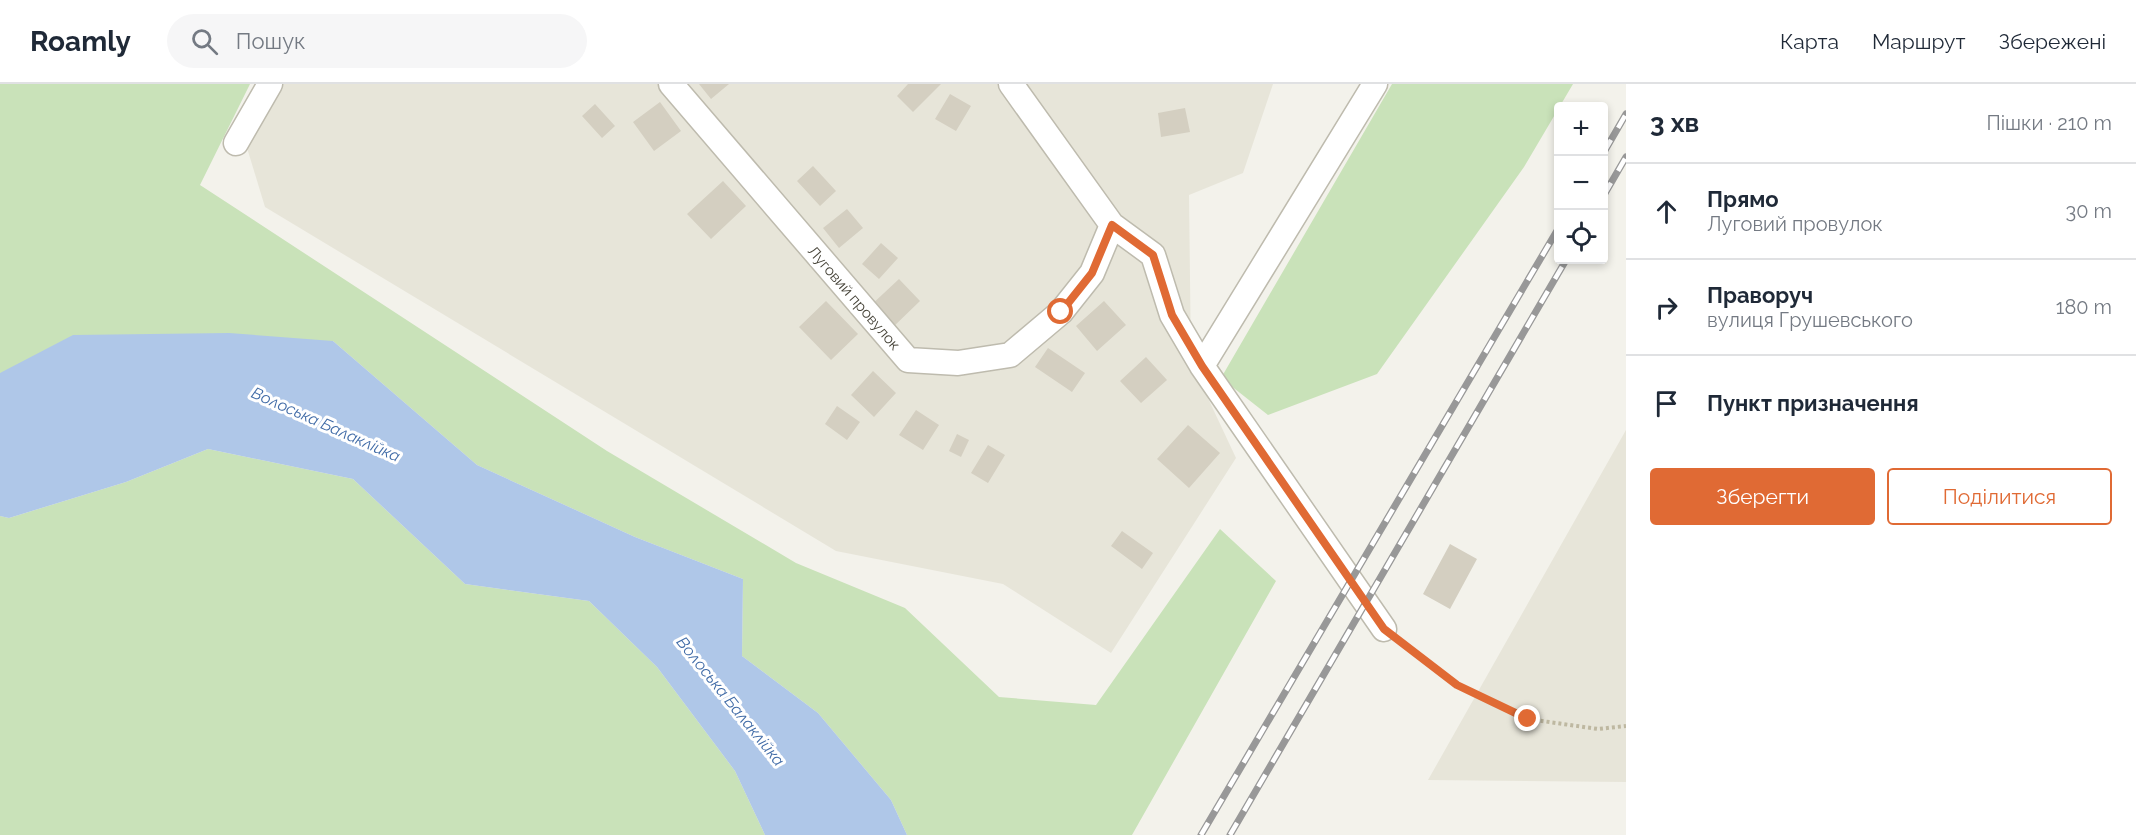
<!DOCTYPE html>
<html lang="uk">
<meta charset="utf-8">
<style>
:root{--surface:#fff;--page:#f6f6f7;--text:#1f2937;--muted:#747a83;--line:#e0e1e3;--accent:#e06a34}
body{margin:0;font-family:Raleway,sans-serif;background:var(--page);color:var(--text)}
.controls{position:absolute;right:18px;top:18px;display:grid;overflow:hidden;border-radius:6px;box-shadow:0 3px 9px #0003}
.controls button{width:54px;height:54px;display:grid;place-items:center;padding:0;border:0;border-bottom:2px solid var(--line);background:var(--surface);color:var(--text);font:30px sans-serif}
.stop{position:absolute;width:18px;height:18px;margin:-14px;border:4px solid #e06a34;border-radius:50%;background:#fff}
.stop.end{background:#e06a34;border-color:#fff;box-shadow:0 2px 6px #0008}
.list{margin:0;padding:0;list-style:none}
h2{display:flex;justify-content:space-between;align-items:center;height:78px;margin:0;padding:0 24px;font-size:26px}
h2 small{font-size:20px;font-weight:400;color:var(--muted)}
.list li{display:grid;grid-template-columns:39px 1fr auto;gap:18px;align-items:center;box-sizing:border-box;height:96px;padding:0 24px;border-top:2px solid var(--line)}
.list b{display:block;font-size:22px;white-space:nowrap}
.list p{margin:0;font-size:20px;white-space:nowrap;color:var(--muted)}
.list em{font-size:20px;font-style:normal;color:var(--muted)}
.actions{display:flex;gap:12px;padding:18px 24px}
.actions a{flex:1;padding:14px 0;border:2px solid var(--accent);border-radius:6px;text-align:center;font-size:21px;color:var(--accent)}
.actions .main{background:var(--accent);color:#fff}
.icon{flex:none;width:33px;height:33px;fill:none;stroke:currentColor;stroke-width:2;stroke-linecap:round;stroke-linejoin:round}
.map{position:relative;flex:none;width:1626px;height:751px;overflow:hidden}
header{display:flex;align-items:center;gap:36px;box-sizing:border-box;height:84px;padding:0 30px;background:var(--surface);border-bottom:2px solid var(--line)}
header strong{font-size:28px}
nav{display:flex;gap:33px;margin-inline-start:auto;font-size:21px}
.search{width:420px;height:54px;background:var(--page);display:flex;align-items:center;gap:15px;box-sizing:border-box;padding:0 21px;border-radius:33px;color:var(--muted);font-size:22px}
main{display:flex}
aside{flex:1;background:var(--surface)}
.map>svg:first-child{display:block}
.residential{fill:#e7e5d9}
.green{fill:#c9e2b9}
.water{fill:#afc7e8}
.building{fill:#d4cfc1}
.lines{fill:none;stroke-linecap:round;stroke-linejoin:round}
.street-casing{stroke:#bebbae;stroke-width:27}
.path{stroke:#beb8a1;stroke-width:4;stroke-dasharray:3 3;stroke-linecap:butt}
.street{stroke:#fff;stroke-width:24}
.rail-casing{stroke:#989898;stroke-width:7}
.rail{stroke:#fff;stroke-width:4.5;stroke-dasharray:14;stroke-linecap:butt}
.route{stroke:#e06a34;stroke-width:8}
.labels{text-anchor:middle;stroke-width:6;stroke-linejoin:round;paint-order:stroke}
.street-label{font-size:15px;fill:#474439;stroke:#fff}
.water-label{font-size:16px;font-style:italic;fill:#3f6aa6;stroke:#fff}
</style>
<header>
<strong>Roamly</strong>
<div class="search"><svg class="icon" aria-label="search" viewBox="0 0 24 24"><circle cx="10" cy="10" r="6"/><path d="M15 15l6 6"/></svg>Пошук</div>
<nav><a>Карта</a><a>Маршрут</a><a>Збережені</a></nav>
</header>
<main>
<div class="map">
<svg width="1626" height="751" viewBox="0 0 1626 751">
<rect width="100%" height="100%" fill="#f3f2eb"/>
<!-- residential -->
<path class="residential" d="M271,0H1273L1243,89L1189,111L1191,278L1236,374L1111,569L1003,500L836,467L265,123L244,54Z
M1626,346V698L1428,696Z"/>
<!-- green -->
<path class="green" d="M0,0H250L200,101L607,367L796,479L905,524L999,613L1096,621L1220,445L1276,497L1132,751H907L891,716L818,629L742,572L743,495L635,453L477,381L333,257L0,289Z
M1392,0H1573L1524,83L1377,290L1268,331L1221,294Z
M208,365L353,395L465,500L589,517L657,583L735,687L765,751H0V432L9,434L126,398Z"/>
<!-- water -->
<path class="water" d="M229,249L333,257L477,381L635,453L743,495L742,572L818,629L891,716L907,751H765L735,687L657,583L589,517L465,500L353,395L208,365L126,398L9,434L0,432V289L73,251Z"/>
<!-- building -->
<path class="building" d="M699,0H729L711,15Z
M908,0H941L913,28L897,12Z
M950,10L971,22L956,47L935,35Z
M660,18L681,47L654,67L633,38Z
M595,20L615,42L602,54L582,32Z
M1185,24L1190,48L1161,53L1158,29Z
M813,82L836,107L820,122L797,97Z
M723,97L746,122L711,155L687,130Z
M847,125L863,144L839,164L823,144Z
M881,159L898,174L879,195L862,180Z
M899,195L920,217L890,246L869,223Z
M826,217L858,250L831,276L799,243Z
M1104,217L1126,241L1097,267L1076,242Z
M1048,264L1085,289L1072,308L1035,283Z
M1146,273L1167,296L1141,319L1120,297Z
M873,287L896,309L874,333L851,311Z
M837,322L860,338L847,356L825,340Z
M916,326L939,341L923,366L899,351Z
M1188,341L1220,369L1189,404L1157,375Z
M957,350L969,356L961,373L949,367Z
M988,361L1005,371L988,399L971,389Z
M1122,447L1153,469L1142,485L1111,462Z
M1450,460L1477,475L1450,525L1423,510Z"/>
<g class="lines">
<!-- street casing -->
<g class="street-casing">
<path id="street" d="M671,0L908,276L958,279L1010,271L1061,228L1092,189L1112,141
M1011,0L1112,141L1153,171L1172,231L1202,282L1384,545
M236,59L270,0
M1202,282L1375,0"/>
</g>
<!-- path -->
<path class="path" d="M1401,558L1457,601L1528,635L1598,645L1626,642"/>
<!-- street -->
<use href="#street" class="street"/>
<!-- rail casing -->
<g class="rail-casing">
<path id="rail" d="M1604,68L1626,30
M1604,111L1626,73
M1201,751L1558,145
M1230,751L1566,176"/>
</g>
<!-- rail -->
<use href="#rail" class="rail"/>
</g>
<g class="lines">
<!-- route -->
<path class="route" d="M1061,228L1092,189L1112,141L1153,171L1172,231L1202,282L1384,545L1457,601L1528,635"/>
</g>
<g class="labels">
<!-- street labels -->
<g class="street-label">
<text transform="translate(854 214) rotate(49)" y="5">Луговий провулок</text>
</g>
<!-- water labels -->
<g class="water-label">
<text transform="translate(326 340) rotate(24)" y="6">Волоська Балаклійка</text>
<text transform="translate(731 617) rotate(51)" y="6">Волоська Балаклійка</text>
</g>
</g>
</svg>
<div class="controls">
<button>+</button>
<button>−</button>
<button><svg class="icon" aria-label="locate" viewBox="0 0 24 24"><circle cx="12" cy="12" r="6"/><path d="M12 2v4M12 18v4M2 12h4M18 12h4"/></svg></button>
</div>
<div class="stop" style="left:1061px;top:228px"></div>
<div class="stop end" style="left:1528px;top:635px"></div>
</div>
<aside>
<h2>3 хв<small>Пішки · 210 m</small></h2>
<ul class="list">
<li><svg class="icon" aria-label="ahead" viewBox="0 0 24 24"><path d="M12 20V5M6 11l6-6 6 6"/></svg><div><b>Прямо</b><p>Луговий провулок</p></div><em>30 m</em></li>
<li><svg class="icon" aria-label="right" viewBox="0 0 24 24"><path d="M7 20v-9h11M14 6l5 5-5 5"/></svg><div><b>Праворуч</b><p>вулиця Грушевського</p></div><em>180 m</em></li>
<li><svg class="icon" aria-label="arrive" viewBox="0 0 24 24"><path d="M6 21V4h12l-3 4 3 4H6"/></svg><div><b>Пункт призначення</b></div></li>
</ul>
<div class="actions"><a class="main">Зберегти</a><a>Поділитися</a></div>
</aside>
</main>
